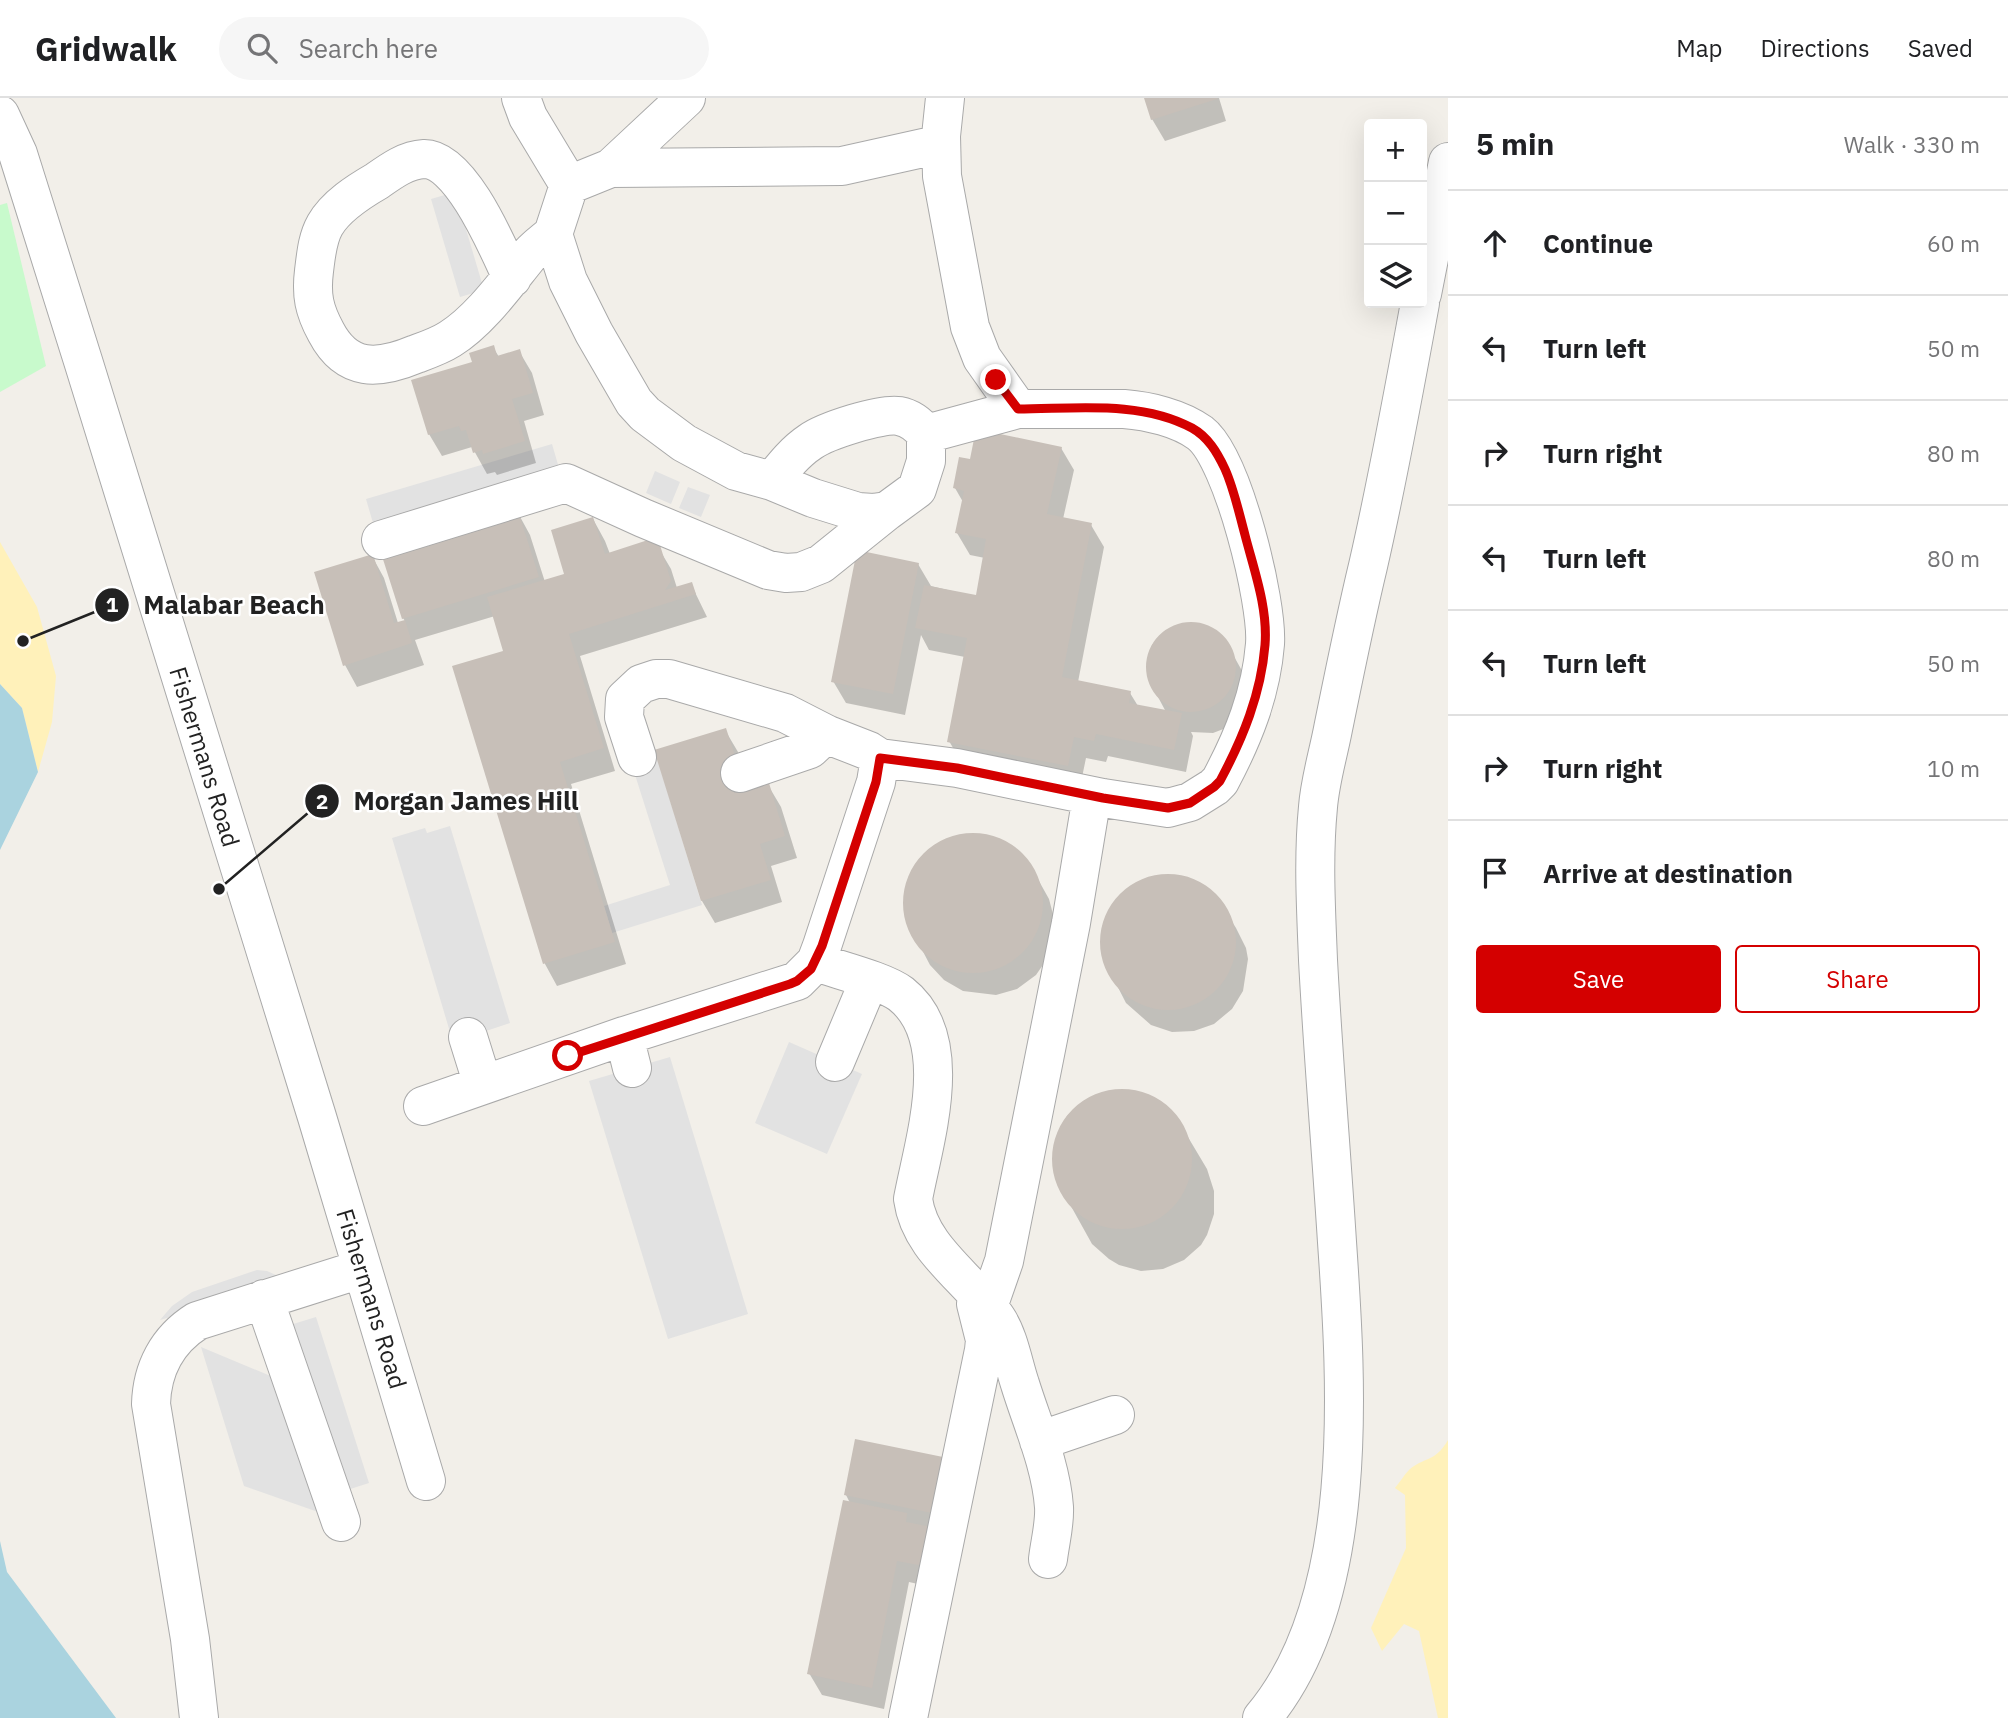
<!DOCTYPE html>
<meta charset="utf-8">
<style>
:root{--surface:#fff;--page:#f6f6f6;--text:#202124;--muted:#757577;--line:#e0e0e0;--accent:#d40000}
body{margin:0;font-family:"IBM Plex Sans",sans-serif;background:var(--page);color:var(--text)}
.controls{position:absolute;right:21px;top:21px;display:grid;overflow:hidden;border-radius:7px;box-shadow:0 7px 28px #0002}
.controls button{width:63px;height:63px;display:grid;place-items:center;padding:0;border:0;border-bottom:2px solid var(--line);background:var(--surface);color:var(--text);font:35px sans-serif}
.stop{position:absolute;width:21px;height:21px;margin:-16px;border:5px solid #d40000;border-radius:50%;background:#fff}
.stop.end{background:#d40000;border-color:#fff;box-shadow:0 2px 7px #0008}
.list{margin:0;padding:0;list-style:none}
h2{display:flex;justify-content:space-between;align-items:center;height:91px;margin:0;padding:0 28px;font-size:30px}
h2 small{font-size:23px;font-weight:400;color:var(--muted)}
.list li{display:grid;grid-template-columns:46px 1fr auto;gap:21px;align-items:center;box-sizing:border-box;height:105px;padding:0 28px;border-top:2px solid var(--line)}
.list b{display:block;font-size:26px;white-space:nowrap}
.list em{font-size:23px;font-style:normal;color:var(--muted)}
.actions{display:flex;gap:14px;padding:21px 28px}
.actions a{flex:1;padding:16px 0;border:2px solid var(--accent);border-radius:7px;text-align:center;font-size:24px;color:var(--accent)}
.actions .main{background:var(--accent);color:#fff}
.icon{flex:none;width:38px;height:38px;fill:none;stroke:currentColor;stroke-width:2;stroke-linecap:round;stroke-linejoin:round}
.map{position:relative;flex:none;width:1448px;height:1620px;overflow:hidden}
header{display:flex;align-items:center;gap:42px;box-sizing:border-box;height:98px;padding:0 35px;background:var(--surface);border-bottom:2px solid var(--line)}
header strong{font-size:33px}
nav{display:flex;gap:38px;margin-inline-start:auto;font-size:24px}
.search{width:490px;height:63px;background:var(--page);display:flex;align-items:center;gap:18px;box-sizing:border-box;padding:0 24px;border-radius:38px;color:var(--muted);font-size:26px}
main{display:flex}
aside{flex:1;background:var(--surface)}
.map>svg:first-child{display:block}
.sand{fill:#fff1ba}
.park{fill:#c8facc}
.parking{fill:#e2e2e2}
.water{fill:#aad3df}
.shadow{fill:#0003}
.building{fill:#c7bfb8}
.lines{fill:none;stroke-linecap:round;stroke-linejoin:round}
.minor-casing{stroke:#a9a9a9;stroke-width:40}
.minor{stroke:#fff;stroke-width:38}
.route{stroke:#d40000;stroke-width:9}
.labels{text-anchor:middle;stroke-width:5;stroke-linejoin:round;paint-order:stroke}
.street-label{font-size:24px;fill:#222;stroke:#fff}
.leader{fill:none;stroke:#222;stroke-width:2.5}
.callout-dot{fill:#222;stroke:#fff;stroke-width:2.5}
.mark-label{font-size:21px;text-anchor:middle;font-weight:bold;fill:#fff}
.callout-label{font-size:26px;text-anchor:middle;font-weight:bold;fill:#222;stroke:#fff;stroke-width:5;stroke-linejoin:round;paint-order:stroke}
</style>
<header>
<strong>Gridwalk</strong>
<div class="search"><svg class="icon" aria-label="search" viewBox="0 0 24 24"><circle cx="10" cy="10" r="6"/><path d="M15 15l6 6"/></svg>Search here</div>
<nav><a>Map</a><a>Directions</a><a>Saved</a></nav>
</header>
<main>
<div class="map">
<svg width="1448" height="1620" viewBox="0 0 1448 1620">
<rect width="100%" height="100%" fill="#f2efe9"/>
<!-- sand -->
<path class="sand" d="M0,444L37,509L56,578L52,624L38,674L22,610L0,586Z
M1448,1342V1620H1438L1419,1533L1404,1526L1382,1553L1371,1530L1406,1450L1405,1397L1395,1390C1400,1384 1404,1377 1409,1372C1423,1359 1435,1365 1448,1342Z"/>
<!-- park -->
<path class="park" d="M7,105L46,268L0,294V107Z"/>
<!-- parking -->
<path class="parking" d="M455,94L484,192L460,199L431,101Z
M552,346L559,370L373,425L366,401Z
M655,373L680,384L671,406L646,395Z
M688,389L710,397L701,419L679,410Z
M655,653L702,807L612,835L604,808L670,787L630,661Z
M450,728L510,925L453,944L392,740L425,730L427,735Z
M789,944L862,976L827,1056L755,1025Z
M670,959L748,1216L668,1241L589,983Z
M257,1172L267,1173L289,1183L160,1222L172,1208L192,1194Z
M316,1219L369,1385L344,1393L290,1227Z
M201,1249L273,1279L318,1414L244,1388Z"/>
<!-- water -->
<path class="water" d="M0,586L22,610L38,674L0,752Z
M0,1443L7,1474L116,1620H0Z"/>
<!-- shadow -->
<path class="shadow" d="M1145,0H1219L1226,23L1165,43L1152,21Z
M493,249L499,259L519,253L532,275L544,317L524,323L536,365L497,377L495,374L487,376L472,349L442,358L429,336L474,265Z
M1061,350L1074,372L1063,421L1091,427L1104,449L1078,584L1130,595L1138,608L1166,614L1149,582L1147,568L1152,547L1167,532L1181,526H1196L1216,533L1226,544L1246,580L1226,630L1213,635L1191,634L1193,638L1186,674L1108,658L1106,664L1086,660L1080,689L962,665L949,643L965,559L929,552L921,537L905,617L846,605L833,583L918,466L931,488L977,499L985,460L970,457L957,435L963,404L955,390L972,363Z
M518,415L530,437L545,484L566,477L593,421L605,443L610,456L658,449L671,471L677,490L691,486L707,519L580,558L615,673L571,686L626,866L557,888L545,866L454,569L506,554L495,518L415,542L424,567L357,589L345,567L372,458L384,480L398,525L405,523L403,520Z
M725,632L738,654L750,692L768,687L781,709L797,760L771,768L782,804L715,825L702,803L656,653Z
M982,737L1004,744L1014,750L1030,767L1049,801L1055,824L1049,858L1036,877L1017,891L996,897L963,893L944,882L930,867L907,823L906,791L921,762L937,747L959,738Z
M1177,778L1198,785L1216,798L1236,830L1246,850L1248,861L1243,893L1232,911L1214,926L1194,933L1172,934L1151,927L1126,905L1104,862L1103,829L1106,819L1118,800L1135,786L1155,779Z
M1128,992L1150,998L1160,1003L1176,1019L1207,1071L1214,1093V1116L1207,1137L1201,1147L1184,1162L1163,1171L1141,1173L1119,1167L1109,1161L1092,1146L1057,1083L1054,1072V1049L1057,1038L1067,1018L1085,1003L1105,994Z
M942,1361L936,1490L909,1484L884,1611L822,1597L809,1575L850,1405L846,1397Z"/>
<!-- building -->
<path class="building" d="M1144,0H1217V1L1151,22Z
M494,247L497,258L520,251L533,295L512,301L525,343L483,356L482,352L473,355L466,332L461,333L459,328L428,337L411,282L472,264L469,255Z
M976,331L1062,349L1047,416L1092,425L1062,579L1131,593L1129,605L1182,615L1174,652L1096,636L1094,643L1074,639L1068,668L947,644L967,540L915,530L924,487L976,497L986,441L955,435L964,393L953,390L959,359L970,361Z
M518,413L539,479L402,521L381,455Z
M593,419L605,456L648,442L660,447L671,483L665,492L692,484L696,496L569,536L604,650L560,664L615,844L543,866L452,568L503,553L487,499L564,476L551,432Z
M857,452L919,465L893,596L831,584Z
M373,456L394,525L405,522L412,545L343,568L314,474Z
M1146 569a45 45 0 1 1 90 0a45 45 0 1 1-90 0Z
M726,630L746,692L769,685L785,738L760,746L771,782L701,803L654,652Z
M903 805a70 70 0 1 1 140 0a70 70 0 1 1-140 0Z
M1100 844a68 68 0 1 1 136 0a68 68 0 1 1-136 0Z
M1052 1061a70 70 0 1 1 140 0a70 70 0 1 1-140 0Z
M855,1341L943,1359L932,1415L844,1397Z
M843,1402L907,1415L906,1424L932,1429L924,1468L897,1463L872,1590L807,1576Z"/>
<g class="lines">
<!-- minor casing -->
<g class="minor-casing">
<path id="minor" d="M521,0L528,19L569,87L611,70L686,0
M945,0L941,38L942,78L970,229L982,260L1018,311
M0,17L18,56L84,266L317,1019L426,1383
M611,70L842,68L941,46
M569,87L553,136L568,183L594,235L634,304L645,316L684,345L736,373L772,383L813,400L858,414L873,415L887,413L917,391L926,363V336C919,327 910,320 899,318C881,315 825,333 810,344C795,354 784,368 772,383
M512,180C499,152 461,60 424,61C406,62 391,73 377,83C358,94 336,108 325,127C317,141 316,158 314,173C311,197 314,212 326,234C347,274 378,272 416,256C427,252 439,248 450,241C479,223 505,187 526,161C533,151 544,144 553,136
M1422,196L1448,64
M381,442L566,385L643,420L768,472L786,475L801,474L821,466L887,413
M637,659L624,619L625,601L641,586L656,581H669L785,615L828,637L869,653L880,660
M740,675L810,651L826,636
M816,864C838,872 884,883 901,896C958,941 924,1042 913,1101C920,1152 970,1180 997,1221C1009,1239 1013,1265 1020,1286C1032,1325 1051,1367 1054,1409C1055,1426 1050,1444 1048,1461
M624,938L632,970
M468,939L483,987
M835,964L869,883
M423,1008L624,938L797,883L816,864L822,848L876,684L880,660L957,670L1103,700L1168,710L1190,704L1214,689L1220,683C1243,640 1261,596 1265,546C1268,505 1233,360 1200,335C1179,320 1149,313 1124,311H1018L926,336
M264,1201L341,1424
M988,1209L1004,1163L1071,825L1092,698
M1039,1343L1115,1317
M199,1620L190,1541L151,1306C152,1271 167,1242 197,1223L361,1171
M908,1620L984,1252L985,1242L976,1206
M1262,1620C1361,1503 1347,1288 1337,1144C1331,1050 1323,956 1318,862C1316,811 1313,760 1318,709C1320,683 1328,657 1333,631C1344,577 1355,522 1368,468C1388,381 1404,293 1420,205"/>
</g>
<!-- minor -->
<use href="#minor" class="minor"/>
</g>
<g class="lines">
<!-- route -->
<path class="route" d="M568,958L790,886L797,883L811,871L822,848L876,684L880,660L957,670L1103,700L1168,710L1190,705L1214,689L1220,683C1243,640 1261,596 1265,547C1268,510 1254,472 1245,437C1239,415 1234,391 1225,371C1217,354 1208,339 1192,330C1140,302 1075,311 1018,311L996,282"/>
</g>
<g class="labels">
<!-- street labels -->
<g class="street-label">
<text transform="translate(204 659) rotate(73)" y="8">Fishermans Road</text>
<text transform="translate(371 1201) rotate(73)" y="8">Fishermans Road</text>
</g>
</g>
<!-- callouts -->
<path class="leader" d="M23 543L112 507M219 791L322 703"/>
<g class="callout-dot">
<circle cx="23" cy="543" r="7"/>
<circle cx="219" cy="791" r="7"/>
<circle cx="112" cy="507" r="18"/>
<circle cx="322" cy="703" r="18"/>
</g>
<g class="mark-label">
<text x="112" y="514">1</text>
<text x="322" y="711">2</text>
</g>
<g class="callout-label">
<text x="234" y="516">Malabar Beach</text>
<text x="466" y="712">Morgan James Hill</text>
</g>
</svg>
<div class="controls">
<button>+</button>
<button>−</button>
<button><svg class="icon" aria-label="layers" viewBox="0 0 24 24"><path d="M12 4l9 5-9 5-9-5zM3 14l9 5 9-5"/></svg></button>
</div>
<div class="stop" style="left:568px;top:958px"></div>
<div class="stop end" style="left:996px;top:282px"></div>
</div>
<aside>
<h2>5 min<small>Walk · 330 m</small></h2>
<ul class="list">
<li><svg class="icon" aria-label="ahead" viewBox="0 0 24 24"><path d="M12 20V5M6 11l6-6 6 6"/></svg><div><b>Continue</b></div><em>60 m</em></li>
<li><svg class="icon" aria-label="left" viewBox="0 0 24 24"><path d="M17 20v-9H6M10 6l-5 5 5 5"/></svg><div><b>Turn left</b></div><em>50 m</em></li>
<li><svg class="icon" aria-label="right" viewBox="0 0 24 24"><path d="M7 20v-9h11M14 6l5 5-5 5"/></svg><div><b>Turn right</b></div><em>80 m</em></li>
<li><svg class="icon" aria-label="left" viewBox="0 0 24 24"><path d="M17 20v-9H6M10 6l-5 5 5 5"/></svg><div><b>Turn left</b></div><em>80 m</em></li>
<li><svg class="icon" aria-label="left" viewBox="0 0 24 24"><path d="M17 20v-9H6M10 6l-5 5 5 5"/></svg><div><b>Turn left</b></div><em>50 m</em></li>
<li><svg class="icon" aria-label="right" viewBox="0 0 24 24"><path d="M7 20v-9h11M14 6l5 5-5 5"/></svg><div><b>Turn right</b></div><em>10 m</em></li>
<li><svg class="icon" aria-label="arrive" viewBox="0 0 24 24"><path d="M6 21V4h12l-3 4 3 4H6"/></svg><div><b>Arrive at destination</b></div></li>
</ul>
<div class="actions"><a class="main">Save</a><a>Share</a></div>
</aside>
</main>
